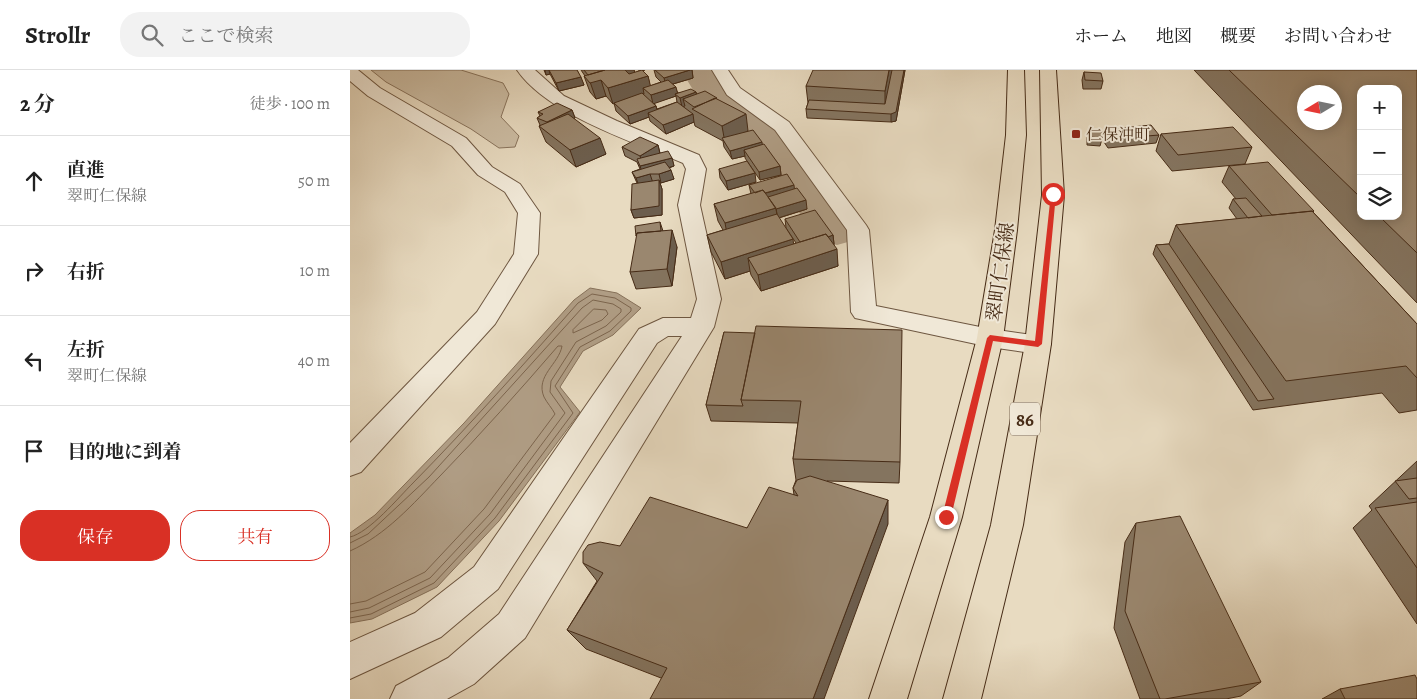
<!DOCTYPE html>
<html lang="ja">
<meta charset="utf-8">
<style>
:root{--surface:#fff;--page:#f2f2f2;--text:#222;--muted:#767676;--line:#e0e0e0;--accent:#d93025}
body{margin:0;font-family:Alegreya,"Noto Serif JP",serif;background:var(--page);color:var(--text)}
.controls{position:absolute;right:15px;top:15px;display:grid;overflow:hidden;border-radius:10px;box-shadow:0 2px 12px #0003}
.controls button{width:45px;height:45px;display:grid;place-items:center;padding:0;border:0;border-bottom:1px solid var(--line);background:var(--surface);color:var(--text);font:25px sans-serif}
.compass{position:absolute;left:947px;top:15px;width:45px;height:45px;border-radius:50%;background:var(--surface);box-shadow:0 2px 12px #0003;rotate:260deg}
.stop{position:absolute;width:15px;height:15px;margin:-11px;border:4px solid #d93025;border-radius:50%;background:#fff}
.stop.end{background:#d93025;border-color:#fff;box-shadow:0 1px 5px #0008}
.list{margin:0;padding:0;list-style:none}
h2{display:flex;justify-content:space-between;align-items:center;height:65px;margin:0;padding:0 20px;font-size:21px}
h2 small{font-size:16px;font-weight:400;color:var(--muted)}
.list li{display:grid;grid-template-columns:32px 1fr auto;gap:15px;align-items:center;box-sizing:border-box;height:90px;padding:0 20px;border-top:1px solid var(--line)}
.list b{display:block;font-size:19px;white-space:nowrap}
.list p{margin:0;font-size:16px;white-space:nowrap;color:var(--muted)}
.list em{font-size:16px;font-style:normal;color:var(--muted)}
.actions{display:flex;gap:10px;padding:15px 20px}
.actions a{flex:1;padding:11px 0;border:1px solid var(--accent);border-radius:20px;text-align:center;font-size:18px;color:var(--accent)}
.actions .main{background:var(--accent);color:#fff}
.icon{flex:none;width:28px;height:28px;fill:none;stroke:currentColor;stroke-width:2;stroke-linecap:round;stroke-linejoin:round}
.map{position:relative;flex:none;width:1067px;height:629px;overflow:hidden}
header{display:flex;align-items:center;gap:30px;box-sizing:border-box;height:70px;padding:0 25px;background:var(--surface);border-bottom:1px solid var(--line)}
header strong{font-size:24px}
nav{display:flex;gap:28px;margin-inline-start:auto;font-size:18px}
.search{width:350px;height:45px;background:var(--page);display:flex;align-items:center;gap:12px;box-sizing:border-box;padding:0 18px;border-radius:20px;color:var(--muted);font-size:19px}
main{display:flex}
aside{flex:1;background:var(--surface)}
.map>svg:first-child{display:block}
.green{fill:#ccbda4;stroke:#89745d}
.water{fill:#b19f87;stroke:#86715a}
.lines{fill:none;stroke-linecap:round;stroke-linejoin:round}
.shore{stroke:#7c654e;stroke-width:1}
.river{fill:#b19f87;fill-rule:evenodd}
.street-casing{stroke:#6e5741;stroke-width:2}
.primary-casing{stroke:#462b16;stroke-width:2}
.street{fill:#f0e8d7;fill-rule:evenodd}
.primary{fill:#e8dbc1;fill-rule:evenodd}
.wall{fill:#84745f;stroke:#462b16;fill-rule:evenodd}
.shaded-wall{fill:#6c5e4e;stroke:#462b16}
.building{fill:#9a876f;stroke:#462b16;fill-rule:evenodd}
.route{fill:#d93025}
.poi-dot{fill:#8f2418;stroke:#f0e8d7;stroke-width:2}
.labels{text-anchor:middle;stroke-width:4;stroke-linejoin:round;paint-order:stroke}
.far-poi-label{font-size:16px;fill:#462b16;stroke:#f0e8d7;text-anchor:start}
.shield{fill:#f0e8d7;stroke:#796450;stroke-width:1}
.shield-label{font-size:19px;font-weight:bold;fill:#462b16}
.street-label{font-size:20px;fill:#462b16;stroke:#f0e8d7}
</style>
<header>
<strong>Strollr</strong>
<div class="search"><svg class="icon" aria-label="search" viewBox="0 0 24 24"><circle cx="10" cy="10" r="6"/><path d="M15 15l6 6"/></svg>ここで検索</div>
<nav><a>ホーム</a><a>地図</a><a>概要</a><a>お問い合わせ</a></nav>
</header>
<main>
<aside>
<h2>2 分<small>徒歩 · 100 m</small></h2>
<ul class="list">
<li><svg class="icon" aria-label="ahead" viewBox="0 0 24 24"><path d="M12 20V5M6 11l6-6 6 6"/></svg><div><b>直進</b><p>翠町仁保線</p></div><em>50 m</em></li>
<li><svg class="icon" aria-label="right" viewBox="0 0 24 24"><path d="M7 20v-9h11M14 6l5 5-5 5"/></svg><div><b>右折</b></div><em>10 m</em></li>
<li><svg class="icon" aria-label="left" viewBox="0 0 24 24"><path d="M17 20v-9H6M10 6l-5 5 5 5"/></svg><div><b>左折</b><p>翠町仁保線</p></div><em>40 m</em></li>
<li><svg class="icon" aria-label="arrive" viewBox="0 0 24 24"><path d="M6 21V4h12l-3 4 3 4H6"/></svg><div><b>目的地に到着</b></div></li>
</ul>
<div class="actions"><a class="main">保存</a><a>共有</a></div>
</aside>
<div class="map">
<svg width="1067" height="629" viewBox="0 0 1067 629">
<rect width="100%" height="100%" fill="#e8dbc1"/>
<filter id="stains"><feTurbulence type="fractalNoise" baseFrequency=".004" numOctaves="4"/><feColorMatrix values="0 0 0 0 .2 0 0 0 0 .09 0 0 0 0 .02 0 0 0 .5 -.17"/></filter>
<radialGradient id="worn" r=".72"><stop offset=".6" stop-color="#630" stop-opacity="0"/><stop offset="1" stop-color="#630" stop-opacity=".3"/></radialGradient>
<!-- green -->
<path class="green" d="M21,0H111L153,13L159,24L151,47L169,66L165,77L149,78L121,59L36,12Z"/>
<!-- water -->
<path class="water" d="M240,218L267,223L291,238L263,265L233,281L210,317L230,342L149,451L87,517L22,549L0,553V463L25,445L114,353L224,230Z"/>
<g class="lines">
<!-- shore -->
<path class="shore" d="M244,239L256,240L258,244L252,250L223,263V260Z
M0,467C19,463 49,427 63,413C120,355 174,294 228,233L242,224L265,228L281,238V241L260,261L230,277L205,316L223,343L145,448L84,513L21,544L0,548
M0,473L18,464L79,407L232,238L243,230L263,234L271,239V242L256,256L226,272L201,311L200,322L215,343L140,444L80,508L19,538L0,542
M0,481C36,465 63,434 90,406C131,364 170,320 208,276H212C209,294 185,306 194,327C197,333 202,338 205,344L134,439L75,502L16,531L0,534"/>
<!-- river -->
<path class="river" d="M331,0H369L380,16L425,50L512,159L505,170L487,175L469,170L395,68L351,33Z"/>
<!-- street casing -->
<g class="street-casing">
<path id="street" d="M0,0H8L30,18L116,68L142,97L170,114L190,143L188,184L145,254L11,402L0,406V373L127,242L164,184L168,143L155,122L128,105L102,76L18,26L0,11Z
M167,0H185L214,26L267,51L349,85L356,99L350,135L371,229L364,257L175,568L124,614L97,629H40L46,616L98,588L149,544L332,266H318L307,273L148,519L91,567L0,609V572L65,543L124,497L289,259L313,248H341L347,229L328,135L336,99L333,93C284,72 198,45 167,0Z
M362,0H378L390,18L439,52L516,155L519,160L526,236L640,259L697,267L701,274L697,281L688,284L640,277L505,248L501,242L497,160L425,60L377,25Z"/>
</g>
<!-- primary casing -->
<g class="primary-casing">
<path id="primary" d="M658,0H674L676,65L667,160L653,268L612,447L557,629H519L580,447L627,268L645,160L656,65Z
M690,0H706L714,125L701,274L673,455L631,629H593L641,455L675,274L692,125Z"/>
</g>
<!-- street -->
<use href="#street" class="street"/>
<!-- primary -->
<use href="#primary" class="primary"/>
</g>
<!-- wall -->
<path class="wall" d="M194,0H227L234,15L209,21L200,4L196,5Z
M231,0H284L285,3L289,1V0H295L292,1L298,6L300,16L311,12L306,7L304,0H342L343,8L323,14L328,23L346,22V24L367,29L398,61L394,63L412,75L430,96L431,105L410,110L395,88V86L382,89L374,77L373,71L345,56L344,52L316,64L300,51L299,47L280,54L266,41L264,33L263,34L256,26L246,29L240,22L234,6H235ZM326,26L327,32L307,39L306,36L304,33Z
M555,0L546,51L541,52L457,48L456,39L458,33L456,16Z
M844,0H1067V233ZM1011,19L1048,146H1011Z
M734,2L753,11L751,19H733L732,10Z
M222,40L225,48L224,49L256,84L226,97L196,72L189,56L190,55L187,48L190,46L188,42Z
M739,60L752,67L754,60L809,65L806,73L758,78L752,69L750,76L737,75V68Z
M811,64L902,77L895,94L822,101L806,81Z
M308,75L310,83L322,88L324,96L319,98L324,109L310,113L312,119V145L284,148L281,140L287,113L282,102L290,99L287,92L275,86L272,77Z
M879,96L964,141L963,142L1067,254V340L1049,343L1032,323L903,340L803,184L806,175L819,174L826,155L887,149L879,138L883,129H886L872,112Z
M369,99L406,112L378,120L370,108Z
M399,115L445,119L457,139L429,148L444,174L446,173L436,158L435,149L483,165L484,174L488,196L411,221L401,205L400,201L375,209L361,182L357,165L373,160L368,151L364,134L401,124Z
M310,152L313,161L327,177L322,216L286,219L280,202Z
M374,262L550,392L549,413L477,411L538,454L311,608L236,579L217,560L247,511L233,493L270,476L397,458L444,425L443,418L446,410L443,389L448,353L361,351L356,335Z
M1067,391V554L1003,458L1022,440L1019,436Z
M786,453L911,612L891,626L876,629H790L764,558L775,472Z
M990,619L1067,629H972Z"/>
<!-- shaded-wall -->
<path class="shaded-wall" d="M195,0H217H199L200,4L196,5Z
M265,0H284L285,3L268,8Z
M340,0H342L343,8L316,16L314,8Z
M539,0H544L535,43V21Z
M554,0H555L546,51L541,52V44Z
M238,6L251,10L256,26L246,29Z
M298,6L302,22L293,18L294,24L263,34L258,18Z
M231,7L234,15L209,21L206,13Z
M326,17L328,25L325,24L326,26L303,34L301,25Z
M346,22L348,31L333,29L335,36L332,37L330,28Z
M306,36L308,44L298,43L299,47L280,54L278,46Z
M222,40L225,48L200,61L197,52Z
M343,44L344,52L316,64L313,55Z
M396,44L398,61L375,73L372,56Z
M250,68L256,84L226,97L220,80Z
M412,72L413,81L394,80L395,86L382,89L380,81Z
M308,75L310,84L293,94L290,86Z
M322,88L324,96L293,105L290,96Z
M430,96L431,105L410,110L409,102Z
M321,100L324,109L311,113L309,104Z
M405,103L406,112L378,120L376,111Z
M300,104L303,113L289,116L286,108Z
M309,110L312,119V145L284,148L281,140Z
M444,115L445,124L421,131L406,126Z
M456,130L457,139L428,148L426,139Z
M426,138L428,155L378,169L375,153Z
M322,160L327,177L322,216L317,199Z
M483,165L484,174L452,175Z
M443,169L445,186L398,188L400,201L375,209L371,192Z
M487,179L488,196L411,221L408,205Z
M538,430V454L474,629H463Z"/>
<!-- building -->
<path class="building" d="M199,0H227L231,7L206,13Z
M234,0H255L238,5Z
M255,0H275L279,4L292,0L298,6L258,18L251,10L240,13L234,6Z
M305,0H340L314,8Z
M463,0H539L535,21L456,16Z
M542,0H554L546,42L541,44L456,39L459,30L535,34Z
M879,0H1067V183L1029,146H1048V19H1011V128ZM954,22H984V52H954Z
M734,2L751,3L753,11L735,10Z
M318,10L326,17L301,25L293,18Z
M341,19L346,22L330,28L325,24Z
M355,21L367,28L344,37L333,29Z
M292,23L306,36L278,46L264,33Z
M365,28L396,44L372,56L342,39Z
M327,32L343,44L313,55L298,43Z
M207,33L222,40L197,52L187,48L193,44L188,42Z
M218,44L250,68L220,80L189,56Z
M801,55L809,65L761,69L754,60Z
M883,57L902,77L828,85L811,64Z
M403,60L412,72L380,81L372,68Z
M739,60L752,61V68L739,67Z
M290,67L308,75L290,86L272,77Z
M414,74L430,96L409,102L394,80Z
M318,81L322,88L290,96L287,89Z
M397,91L405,103L376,111L369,99Z
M315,92L321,100L309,104H300L286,108L282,102Z
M918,92L964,141L922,145L879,96Z
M437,104L444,115L415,123L413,120L405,123L399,115Z
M309,110V136L281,140L282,114Z
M447,118L456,130L426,139L418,127Z
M413,120L426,138L375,153L364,134Z
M896,128L912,146L898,148L883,129Z
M465,140L483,165L478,167L476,164L450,172L435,149Z
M962,141L1067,254V308L1056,296L936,311L826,155Z
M427,144L443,169L371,192L357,165Z
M310,152L311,161L287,163L286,166L285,156Z
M322,160L317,199L280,202L287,163Z
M476,164L487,179L408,205L398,188Z
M819,174L924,329L908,331L806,175Z
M406,256L552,260L550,392L443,389L451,331L391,330Z
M374,262L405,263L391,330L393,336L356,335Z
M460,406L538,430L463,629H300L317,598L217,560L253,503L233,493V482L238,475L250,472L270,476L300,427L397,458L419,417L448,426L443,418L447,410Z
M1067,408V428L1059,429L1045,411Z
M1067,432V498L1025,438Z
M830,446L911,612L815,629H810L775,541L786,453Z
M1065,605L1067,609V629H995L990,619Z"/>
<!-- route -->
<path class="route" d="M701,123L706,124L692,274L688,277L643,271L601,447L596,451L592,447L637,268L640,265L685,271Z"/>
<!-- markers -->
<rect class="poi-dot" x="721" y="59" width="10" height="10" rx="2.5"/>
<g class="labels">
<!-- far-poi labels -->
<g class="far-poi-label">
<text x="736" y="70">仁保沖町</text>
</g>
<!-- shield labels -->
<rect class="shield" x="660" y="332.5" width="30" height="33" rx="4"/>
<g class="shield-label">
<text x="675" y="356">86</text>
</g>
<!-- street labels -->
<g class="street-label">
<text transform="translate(650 202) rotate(-82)" y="7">翠町仁保線</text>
</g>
</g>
<rect width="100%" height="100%" filter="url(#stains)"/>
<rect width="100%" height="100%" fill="url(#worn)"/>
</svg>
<div class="controls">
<button>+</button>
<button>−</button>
<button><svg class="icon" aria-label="layers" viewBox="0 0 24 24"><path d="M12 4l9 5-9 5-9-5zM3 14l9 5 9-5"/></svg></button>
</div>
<svg class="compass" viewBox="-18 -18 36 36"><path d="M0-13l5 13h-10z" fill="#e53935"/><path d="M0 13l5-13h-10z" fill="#767676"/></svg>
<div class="stop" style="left:703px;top:124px"></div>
<div class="stop end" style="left:596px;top:447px"></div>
</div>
</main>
